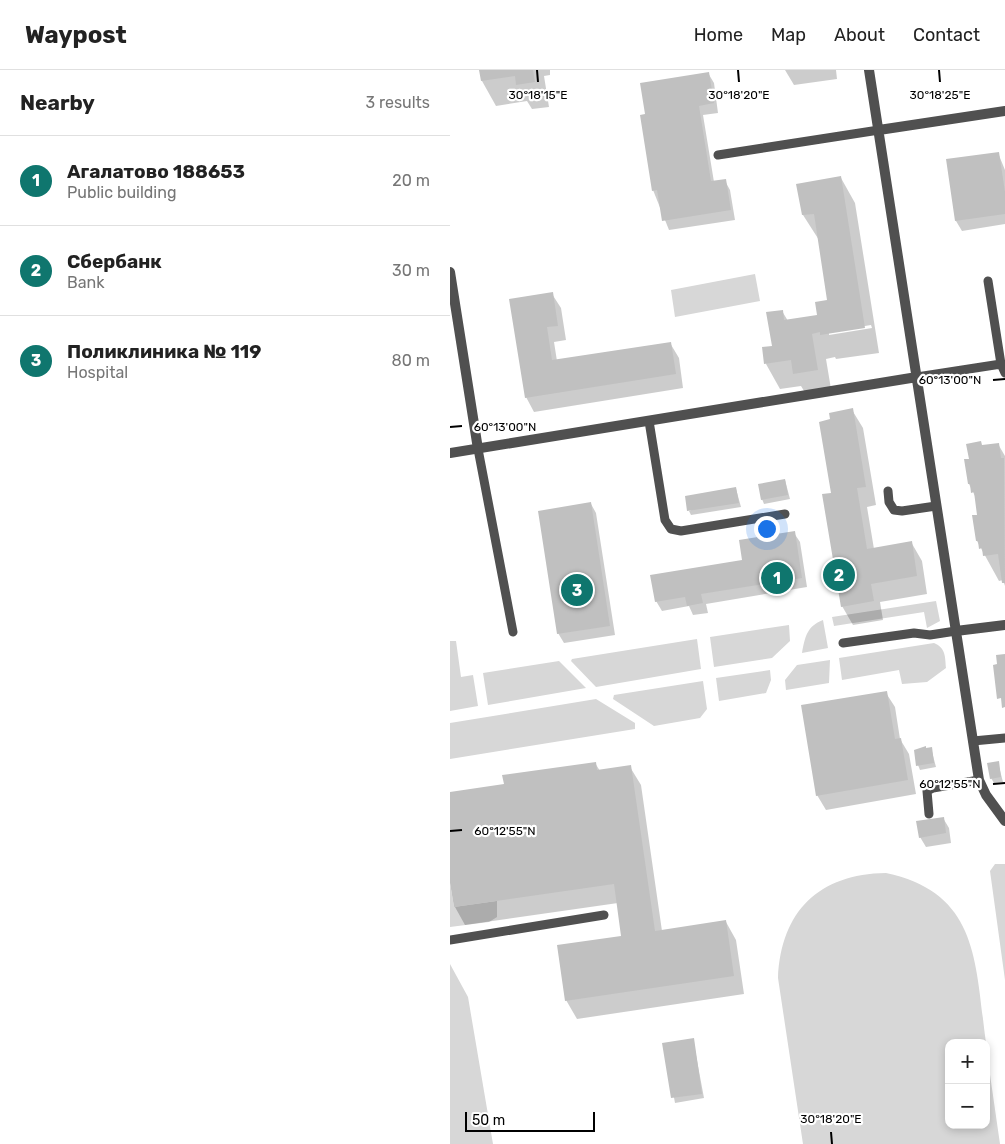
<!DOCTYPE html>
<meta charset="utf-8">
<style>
:root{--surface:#fff;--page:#f2f2f2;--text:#222;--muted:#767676;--line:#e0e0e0;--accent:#0f766e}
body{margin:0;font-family:Rubik,sans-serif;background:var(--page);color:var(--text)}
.controls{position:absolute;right:15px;bottom:15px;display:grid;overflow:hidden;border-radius:10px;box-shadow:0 2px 8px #0003}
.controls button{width:45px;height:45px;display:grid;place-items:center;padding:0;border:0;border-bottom:1px solid var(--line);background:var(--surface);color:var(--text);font:25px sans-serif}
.scale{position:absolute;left:15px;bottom:12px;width:130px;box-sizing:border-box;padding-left:5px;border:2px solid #000;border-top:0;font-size:14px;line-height:18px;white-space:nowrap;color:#000;-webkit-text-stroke:4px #fff;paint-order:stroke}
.you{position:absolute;left:316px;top:458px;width:18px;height:18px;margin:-12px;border:4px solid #fff;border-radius:50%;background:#1a73e8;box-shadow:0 0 0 8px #1a73e833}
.badge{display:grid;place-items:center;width:32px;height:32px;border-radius:50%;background:var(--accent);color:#fff;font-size:16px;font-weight:700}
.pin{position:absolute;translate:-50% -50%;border:2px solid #fff;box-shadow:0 1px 5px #0006}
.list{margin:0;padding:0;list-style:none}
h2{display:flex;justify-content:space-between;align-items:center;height:65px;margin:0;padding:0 20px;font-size:21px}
h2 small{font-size:16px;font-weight:400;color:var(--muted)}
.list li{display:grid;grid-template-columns:32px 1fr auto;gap:15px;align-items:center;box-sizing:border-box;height:90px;padding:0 20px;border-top:1px solid var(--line)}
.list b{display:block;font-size:19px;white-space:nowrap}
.list p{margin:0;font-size:16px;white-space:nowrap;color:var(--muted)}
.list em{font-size:16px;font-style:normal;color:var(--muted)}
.map{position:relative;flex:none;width:555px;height:1074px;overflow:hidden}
header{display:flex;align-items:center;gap:30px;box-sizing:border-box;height:70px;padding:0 25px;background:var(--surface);border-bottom:1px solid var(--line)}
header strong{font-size:24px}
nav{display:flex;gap:28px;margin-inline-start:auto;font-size:18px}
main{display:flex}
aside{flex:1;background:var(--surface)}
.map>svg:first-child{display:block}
.green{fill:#d7d7d7}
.shadow{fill:#0003;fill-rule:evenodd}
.building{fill:#c0c0c0}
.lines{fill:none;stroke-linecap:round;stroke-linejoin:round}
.service{stroke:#505050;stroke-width:9}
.minor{stroke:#505050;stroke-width:10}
.ticks{fill:none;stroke:#000;stroke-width:2}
.ticks-label{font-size:12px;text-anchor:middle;fill:#000;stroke:#fff;stroke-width:4.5;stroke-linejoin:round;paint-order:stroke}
</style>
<header>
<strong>Waypost</strong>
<nav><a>Home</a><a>Map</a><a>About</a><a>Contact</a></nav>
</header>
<main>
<aside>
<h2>Nearby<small>3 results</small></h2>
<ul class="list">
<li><span class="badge">1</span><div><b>Агалатово 188653</b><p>Public building</p></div><em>20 m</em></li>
<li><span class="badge">2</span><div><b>Сбербанк</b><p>Bank</p></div><em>30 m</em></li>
<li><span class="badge">3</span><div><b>Поликлиника № 119</b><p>Hospital</p></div><em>80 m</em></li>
</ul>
</aside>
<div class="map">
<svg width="555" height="1074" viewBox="0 0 555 1074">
<rect width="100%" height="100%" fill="#fff"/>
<!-- green -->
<path class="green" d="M305,204L310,231L225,247L221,220Z
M486,531L490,551L477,558L474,542L384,556L382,547Z
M373,550L378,578L352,583C355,567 357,556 373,550Z
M339,555L340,571L322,588L264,597L260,567Z
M247,569L251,599L146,617L121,591L122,589Z
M0,571H6L11,607L23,605L28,636L0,641Z
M484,573C496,578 495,587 496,598L477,612L452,614L449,600L392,610L389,588Z
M380,590L379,613L336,620L335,610L347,595Z
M109,591L136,618L38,635L33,603Z
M320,600L321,610L316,623L269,631L266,608Z
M253,611L257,639L250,648L204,656L163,629L164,625Z
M146,629L185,653V659L0,689V653Z
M545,794H555V910L540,801Z
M436,803C530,823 525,894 536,973H499V1055H536V977L550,1074H353L328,908C331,841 369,804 436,803Z
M0,813L4,837L47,831V847L39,852L0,857Z
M0,894L18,927L43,1074H0Z"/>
<!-- shadow -->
<path class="shadow" d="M30,0H100V5L94,6L99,37L82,39L77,31L46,36L32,11Z
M335,0H386L387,9L344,15Z
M258,3L264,13L268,43L253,45L264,112L275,111L280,120L285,150L219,160L203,120L197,45Z
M548,83L555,100V154L512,161L506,151L497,90Z
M391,108L405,133L429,283L386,289L385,287L376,289L382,325L359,329L351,316L330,319L316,294L323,277L332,241L338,251L368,246L379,231L369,170L353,145L348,115ZM421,255L422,258L379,265V262Z
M102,224L111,238L116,270L104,272L107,291L220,273L229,288L233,318L84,342L76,327Z
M402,340L413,358L426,435L417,437L424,479L461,472L472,491L477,524L430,532L433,550L403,555L392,536L382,424L381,350Z
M548,374L555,386V516L553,510L549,511L527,471L528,446L526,428L519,414L520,390L533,377Z
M335,410L340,429L314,434L312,429Z
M286,419L291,437L241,445L239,441Z
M141,434L146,443L165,565L114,573L108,563Z
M344,463L350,472L357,517L256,534L258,543L243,545L239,536L212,541L206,531L294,491Z
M436,623L445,637L450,669L459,684L466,724L376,740L367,725Z
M481,678L486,697L470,700L468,695L476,679Z
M145,693L150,701L180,697L191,715L212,861L276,852L286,870L294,924L127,949L116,930L173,867L168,833L15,855L5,837L0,805V723L55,715Z
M548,693L553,712L544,713L541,708Z
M493,748L499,758L501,773L476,777L470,767Z
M243,969L254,1028L225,1033L214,974Z"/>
<!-- building -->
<path class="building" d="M29,0H83L85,12L66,15L65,6L31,11Z
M259,2L264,33L249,36L261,111L276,109L281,140L212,151L207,120L202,121L190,45L195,44L190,13Z
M549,82L555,122V144L505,151L496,89Z
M391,106L415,258L370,265V262L362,264L368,300L343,304L341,290L314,294L312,277L322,276L316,242L333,240L334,250L367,245L365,232L377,230L364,144L352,145L346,114Z
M103,222L108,256L97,257L102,290L221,272L226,304L75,328L59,229Z
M403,338L416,417L407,418L417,479L462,471L467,506L421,514L424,531L391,537L372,424L381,423L369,352L380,349L379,343Z
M531,371L532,375L549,373L551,388H554L555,513H552L548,484L533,486L532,478L529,479L528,471H526L522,445H527L524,422L521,423L520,414H518L514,389H519L516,374Z
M335,409L338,425L311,430L308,414Z
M286,417L289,433L237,441L235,426Z
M141,432L160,556L107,564L88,441Z
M345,461L352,508L251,524L253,533L237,536L235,527L205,532L200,505L292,490L289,470Z
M555,584V637L552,638L551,628L547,629L543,595L547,594L546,585Z
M437,621L445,669L451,668L458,710L366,726L351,635Z
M476,676V678L482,677L484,693L466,696L464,680Z
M549,691L551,707L540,709L537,693Z
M146,692L147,700L181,695L205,861L276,850L284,906L115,931L107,875L171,866L164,814L4,837L0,813V722L54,714L52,705Z
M494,747L496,763L469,768L466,751Z
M244,968L252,1024L221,1028L212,973Z"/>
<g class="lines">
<!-- service -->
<path class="service" d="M268,85L429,60
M538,211L551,294L555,303
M467,307L551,294
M199,351L215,450L221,459L231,461L335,444
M28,379L63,562
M438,421L439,432L444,440L452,441L486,436
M393,573L464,563L480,565L506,561
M523,671L555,668
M479,744L477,721L483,718L529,710
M0,870L154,845"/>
<!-- minor -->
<path class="minor" d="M419,0L529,710L536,725L555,751
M429,60L555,41
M0,202L28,379
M0,383L467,307
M506,561L555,555"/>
</g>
<!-- ticks -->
<path class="ticks" d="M87,0L88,12M288,0L289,12M489,0L490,12M543,310L555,309M0,357L12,356M543,714L555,713M0,761L12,760M381,1062L382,1074"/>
<g class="ticks-label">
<text x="88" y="29">30°18'15"E</text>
<text x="289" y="29">30°18'20"E</text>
<text x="490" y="29">30°18'25"E</text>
<text x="500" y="314">60°13'00"N</text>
<text x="55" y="361">60°13'00"N</text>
<text x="500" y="718">60°12'55"N</text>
<text x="55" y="765">60°12'55"N</text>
<text x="381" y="1053">30°18'20"E</text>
</g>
</svg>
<div class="controls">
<button>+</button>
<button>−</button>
</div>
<div class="scale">50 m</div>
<div class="you"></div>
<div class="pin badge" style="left:327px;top:508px">1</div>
<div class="pin badge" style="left:389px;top:505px">2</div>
<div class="pin badge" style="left:127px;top:520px">3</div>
</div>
</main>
